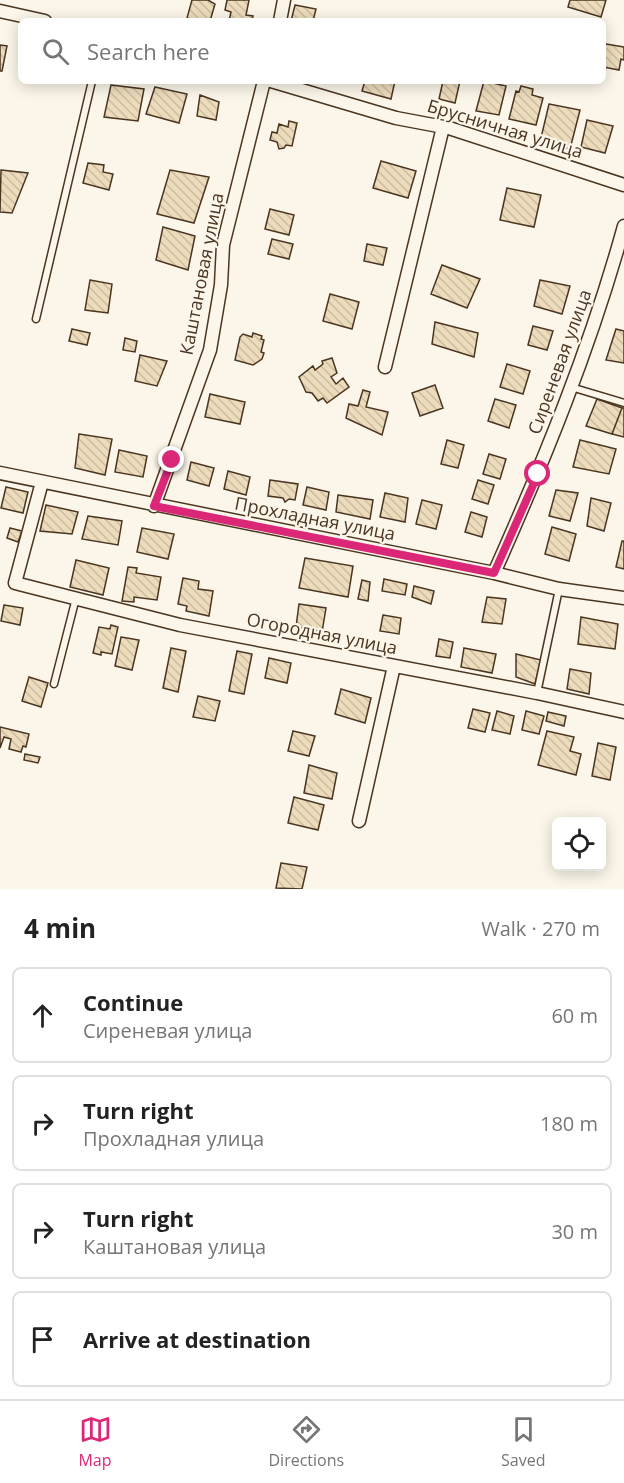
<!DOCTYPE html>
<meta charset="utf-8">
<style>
:root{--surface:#fff;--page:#f2f2f2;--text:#222;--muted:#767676;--line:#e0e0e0;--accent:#db2777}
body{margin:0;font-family:"Open Sans",sans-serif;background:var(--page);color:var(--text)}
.controls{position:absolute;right:18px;bottom:18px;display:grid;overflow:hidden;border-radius:9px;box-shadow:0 3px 15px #0003}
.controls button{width:54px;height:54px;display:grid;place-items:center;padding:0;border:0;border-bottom:2px solid var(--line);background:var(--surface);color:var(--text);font:30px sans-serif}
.stop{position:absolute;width:18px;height:18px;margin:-14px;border:4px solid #db2777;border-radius:50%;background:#fff}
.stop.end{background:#db2777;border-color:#fff;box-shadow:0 2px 6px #0008}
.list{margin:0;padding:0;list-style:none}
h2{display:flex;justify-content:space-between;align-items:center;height:78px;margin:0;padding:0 24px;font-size:26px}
h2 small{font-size:20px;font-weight:400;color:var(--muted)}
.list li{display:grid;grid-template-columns:39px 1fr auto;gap:18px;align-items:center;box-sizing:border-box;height:96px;margin:0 12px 12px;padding:0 12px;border:2px solid var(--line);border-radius:9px}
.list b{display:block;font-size:22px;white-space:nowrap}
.list p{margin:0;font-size:20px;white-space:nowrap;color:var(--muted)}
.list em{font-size:20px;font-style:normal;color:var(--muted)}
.icon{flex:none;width:33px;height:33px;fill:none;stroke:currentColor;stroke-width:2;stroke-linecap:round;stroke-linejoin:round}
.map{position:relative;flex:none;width:624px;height:889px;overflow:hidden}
.search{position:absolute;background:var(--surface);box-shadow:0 3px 15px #0003;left:18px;right:18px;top:18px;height:66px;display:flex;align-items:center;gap:15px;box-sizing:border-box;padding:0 21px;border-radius:9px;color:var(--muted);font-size:22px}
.sheet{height:510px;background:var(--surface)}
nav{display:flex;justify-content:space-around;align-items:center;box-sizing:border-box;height:84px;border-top:2px solid var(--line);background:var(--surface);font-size:16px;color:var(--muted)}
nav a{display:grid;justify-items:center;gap:3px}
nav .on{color:var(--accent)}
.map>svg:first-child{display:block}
.building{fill:url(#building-back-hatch);stroke:#4a3520;stroke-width:1.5}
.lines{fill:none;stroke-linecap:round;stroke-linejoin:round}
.lane-casing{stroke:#4a3520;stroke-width:9}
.street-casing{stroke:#4a3520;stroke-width:15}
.lane{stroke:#fbf6e9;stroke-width:6}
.street{stroke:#fbf6e9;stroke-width:12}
.route{stroke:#db2777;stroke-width:8}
.labels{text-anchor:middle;stroke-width:4.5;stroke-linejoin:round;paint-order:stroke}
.street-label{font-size:18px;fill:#4a3520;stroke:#fbf6e9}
</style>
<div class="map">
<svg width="624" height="889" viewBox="0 0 624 889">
<defs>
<pattern id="building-back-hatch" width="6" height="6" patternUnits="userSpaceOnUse" patternTransform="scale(1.5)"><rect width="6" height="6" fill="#ecdcbc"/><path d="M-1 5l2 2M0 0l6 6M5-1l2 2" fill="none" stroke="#ccbda1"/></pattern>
</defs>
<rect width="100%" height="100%" fill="#fbf6e9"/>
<!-- building -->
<path class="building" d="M192,0H208L215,4L210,21H193L187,18Z
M227,0H249L246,15L253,16L252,21H229L231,12L225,10Z
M570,0H606L601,17L568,7Z
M295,5L316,9L313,21H291Z
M606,44L624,47V60L621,59L619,70L603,67V47Z
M0,45L7,46L2,71H0Z
M365,81H395L391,99L362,91Z
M443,81H460L455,103L439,99Z
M484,81L506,86L499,115L476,111Z
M111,85L144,89L138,121L104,117Z
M521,86L533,89L532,95L543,98L536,125L509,119L516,91L519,92Z
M155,87L187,94L179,123L146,114Z
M200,95L219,102L216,120L197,116Z
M549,104L580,110L570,149L540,142Z
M587,120L613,126L605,153L581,147Z
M289,121L297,123L292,146L286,145L284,148L279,149L277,142L270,140L272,132L277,133L279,124L288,127Z
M381,161L416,171L408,198L373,188Z
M88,163L104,165L103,172L113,174L109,190L83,183Z
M1,170L28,173L12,213L0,212Z
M170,170L209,177L194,223L157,214Z
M507,188L541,195L534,227L500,220Z
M270,209L294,215L289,235L265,229Z
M163,227L195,236L188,270L156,260Z
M272,239L293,244L289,259L268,254Z
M367,244L387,248L383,265L364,261Z
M442,265L480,279L467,308L431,294Z
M90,280L112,284L108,313L85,310Z
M540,280L570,286L562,314L534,306Z
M330,294L359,302L352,329L323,321Z
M435,322L478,333L474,357L432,344Z
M533,326L553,331L547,350L528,345Z
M72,329L90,333L87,345L69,341Z
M616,329L624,331V363L606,360Z
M253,333L262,336L261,339L264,340L261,352L264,353L262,359L253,365L235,360L240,337L243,334L252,337Z
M125,338L137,341L135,352L123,350Z
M140,355L167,361L157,386L135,381Z
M332,358L337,373L331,377L336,384L343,378L349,387L327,403L323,398L318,401L312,393L306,392L299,377L313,366L315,370L323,364L322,361Z
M507,364L530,371L523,394L500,387Z
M435,385L443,408L420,416L412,393Z
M363,390L370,392L366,407L388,412L382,435L346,418L349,404L358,406Z
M210,394L245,402L240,424L205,417Z
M495,399L516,405L509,428L488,421Z
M597,399L622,408L612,434L586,426Z
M622,408H624V437L612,434Z
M79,434L112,439L105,475L75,468Z
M447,440L464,445L458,468L441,464Z
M580,440L616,449L609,474L573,467Z
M119,450L147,456L143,477L115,472Z
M489,454L506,459L500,479L483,474Z
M191,462L214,468L209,486L187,480Z
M228,471L250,477L246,495L224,489Z
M270,480L298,484L295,500L289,499L285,502L283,498L268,496Z
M478,480L494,485L488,504L472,499Z
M6,487L28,492L23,513L1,508Z
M307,487L329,492L326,510L303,505Z
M556,490L578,493L570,521L549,516Z
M385,493L408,498L405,522L380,517Z
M338,495L373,500L370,519L336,512Z
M591,498L611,503L604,531L587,526Z
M422,500L442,505L436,529L416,524Z
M46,505L78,512L72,534L40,531Z
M471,512L487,517L482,537L465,532Z
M88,516L122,521L118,545L82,539Z
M552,527L576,534L569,561L545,554Z
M10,528L22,531L18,542L7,538Z
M142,528L174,534L168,559L137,552Z
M622,541H624V569L616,567Z
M305,558L353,566L348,597L299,588Z
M76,560L109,568L103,595L70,587Z
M128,567L137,568L136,573L161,577L157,600L134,597V602L122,601Z
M183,578L199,581L198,589L213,591L209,616L186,611L187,606L178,604Z
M384,579L407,584L405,595L382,591Z
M362,580L370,582L368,601L358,599Z
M414,586L434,591L431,604L412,597Z
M487,597L506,599L502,624L482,622Z
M299,604L326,608L322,632L296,627Z
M4,605L23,608L20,625L1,621Z
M383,615L401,618L399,634L380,631Z
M581,617L618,624L615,649L578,644Z
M111,625L118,627L112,654L101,652V655L93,653L99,627L110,629Z
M121,637L139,640L132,670L115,666Z
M439,639L453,642L450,658L436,656Z
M171,648L186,651L178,692L163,688Z
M464,648L496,654L492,673L461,667Z
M237,651L252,654L244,694L229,691Z
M516,654L541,660L535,684L516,677Z
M269,658L291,663L287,683L265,678Z
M570,669L591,673L589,694L567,689Z
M29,677L48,683L41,707L22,701Z
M341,689L371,698L365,723L335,714Z
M198,696L220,701L215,721L193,717Z
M473,709L490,713L485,732L468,728Z
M497,711L514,716L510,734L492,730Z
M526,711L544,716L539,734L522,730Z
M548,712L566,716L564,726L546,721Z
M0,727L29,734L26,747L23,746L21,752L9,749L11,739L4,737L0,748Z
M293,731L315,736L309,756L288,751Z
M547,731L574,737L570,751L581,754L576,775L538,765Z
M598,743L616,747L610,780L592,776Z
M25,754L40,757L38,763L24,760Z
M309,765L337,773L332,799L304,793Z
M294,797L324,805L318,830L288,823Z
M281,863L307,867L302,889L276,888Z"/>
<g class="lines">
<!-- lane casing -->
<g class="lane-casing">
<path id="lane" d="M36,319L92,81
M571,387L624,403
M54,684L76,598
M537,693L559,589"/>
</g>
<!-- street casing -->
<g class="street-casing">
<path id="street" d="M0,11L45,21
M280,21L284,0
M271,81L396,118L449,128L624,185
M385,367L443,127
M0,473L494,573L559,589L624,598
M42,482L15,583L180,625L537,693L624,712
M154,506L210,350L221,285L223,245L264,81
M494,573C544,461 591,346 624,226
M359,821L394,666"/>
</g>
<!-- lane -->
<use href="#lane" class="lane"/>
<!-- street -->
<use href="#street" class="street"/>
</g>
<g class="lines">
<!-- route -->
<path class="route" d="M172,460L154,506L494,573L538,474"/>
</g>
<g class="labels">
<!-- street labels -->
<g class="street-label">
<text transform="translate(505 129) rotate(17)" y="6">Брусничная улица</text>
<text transform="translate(202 274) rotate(-79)" y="6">Каштановая улица</text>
<text transform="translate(560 362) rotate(-70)" y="6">Сиреневая улица</text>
<text transform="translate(315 519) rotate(11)" y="6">Прохладная улица</text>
<text transform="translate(322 634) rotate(11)" y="6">Огородная улица</text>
</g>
</g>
</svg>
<div class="controls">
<button><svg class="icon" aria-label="locate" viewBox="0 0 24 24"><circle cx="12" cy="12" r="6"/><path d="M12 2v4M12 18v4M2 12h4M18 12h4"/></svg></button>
</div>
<div class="stop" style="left:538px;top:474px"></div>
<div class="stop end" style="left:172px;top:460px"></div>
<div class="search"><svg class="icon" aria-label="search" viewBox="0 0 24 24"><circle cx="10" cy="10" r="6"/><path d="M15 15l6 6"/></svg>Search here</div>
</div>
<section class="sheet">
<h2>4 min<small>Walk · 270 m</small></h2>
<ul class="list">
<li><svg class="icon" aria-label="ahead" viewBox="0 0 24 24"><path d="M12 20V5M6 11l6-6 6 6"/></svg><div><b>Continue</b><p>Сиреневая улица</p></div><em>60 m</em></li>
<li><svg class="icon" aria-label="right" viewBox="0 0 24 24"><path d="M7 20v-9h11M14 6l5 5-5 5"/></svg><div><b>Turn right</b><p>Прохладная улица</p></div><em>180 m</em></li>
<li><svg class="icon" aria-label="right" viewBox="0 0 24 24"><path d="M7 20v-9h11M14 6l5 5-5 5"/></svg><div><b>Turn right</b><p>Каштановая улица</p></div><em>30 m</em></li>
<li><svg class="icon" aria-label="arrive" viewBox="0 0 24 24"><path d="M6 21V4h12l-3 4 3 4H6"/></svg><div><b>Arrive at destination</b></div></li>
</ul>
</section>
<nav>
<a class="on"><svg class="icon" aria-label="map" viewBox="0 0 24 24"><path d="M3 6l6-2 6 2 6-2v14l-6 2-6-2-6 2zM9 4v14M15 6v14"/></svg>Map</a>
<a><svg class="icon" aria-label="directions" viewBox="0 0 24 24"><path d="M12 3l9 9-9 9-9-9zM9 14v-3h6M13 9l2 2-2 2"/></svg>Directions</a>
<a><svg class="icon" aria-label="saved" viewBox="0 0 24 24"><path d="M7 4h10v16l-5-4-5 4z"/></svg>Saved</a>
</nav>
